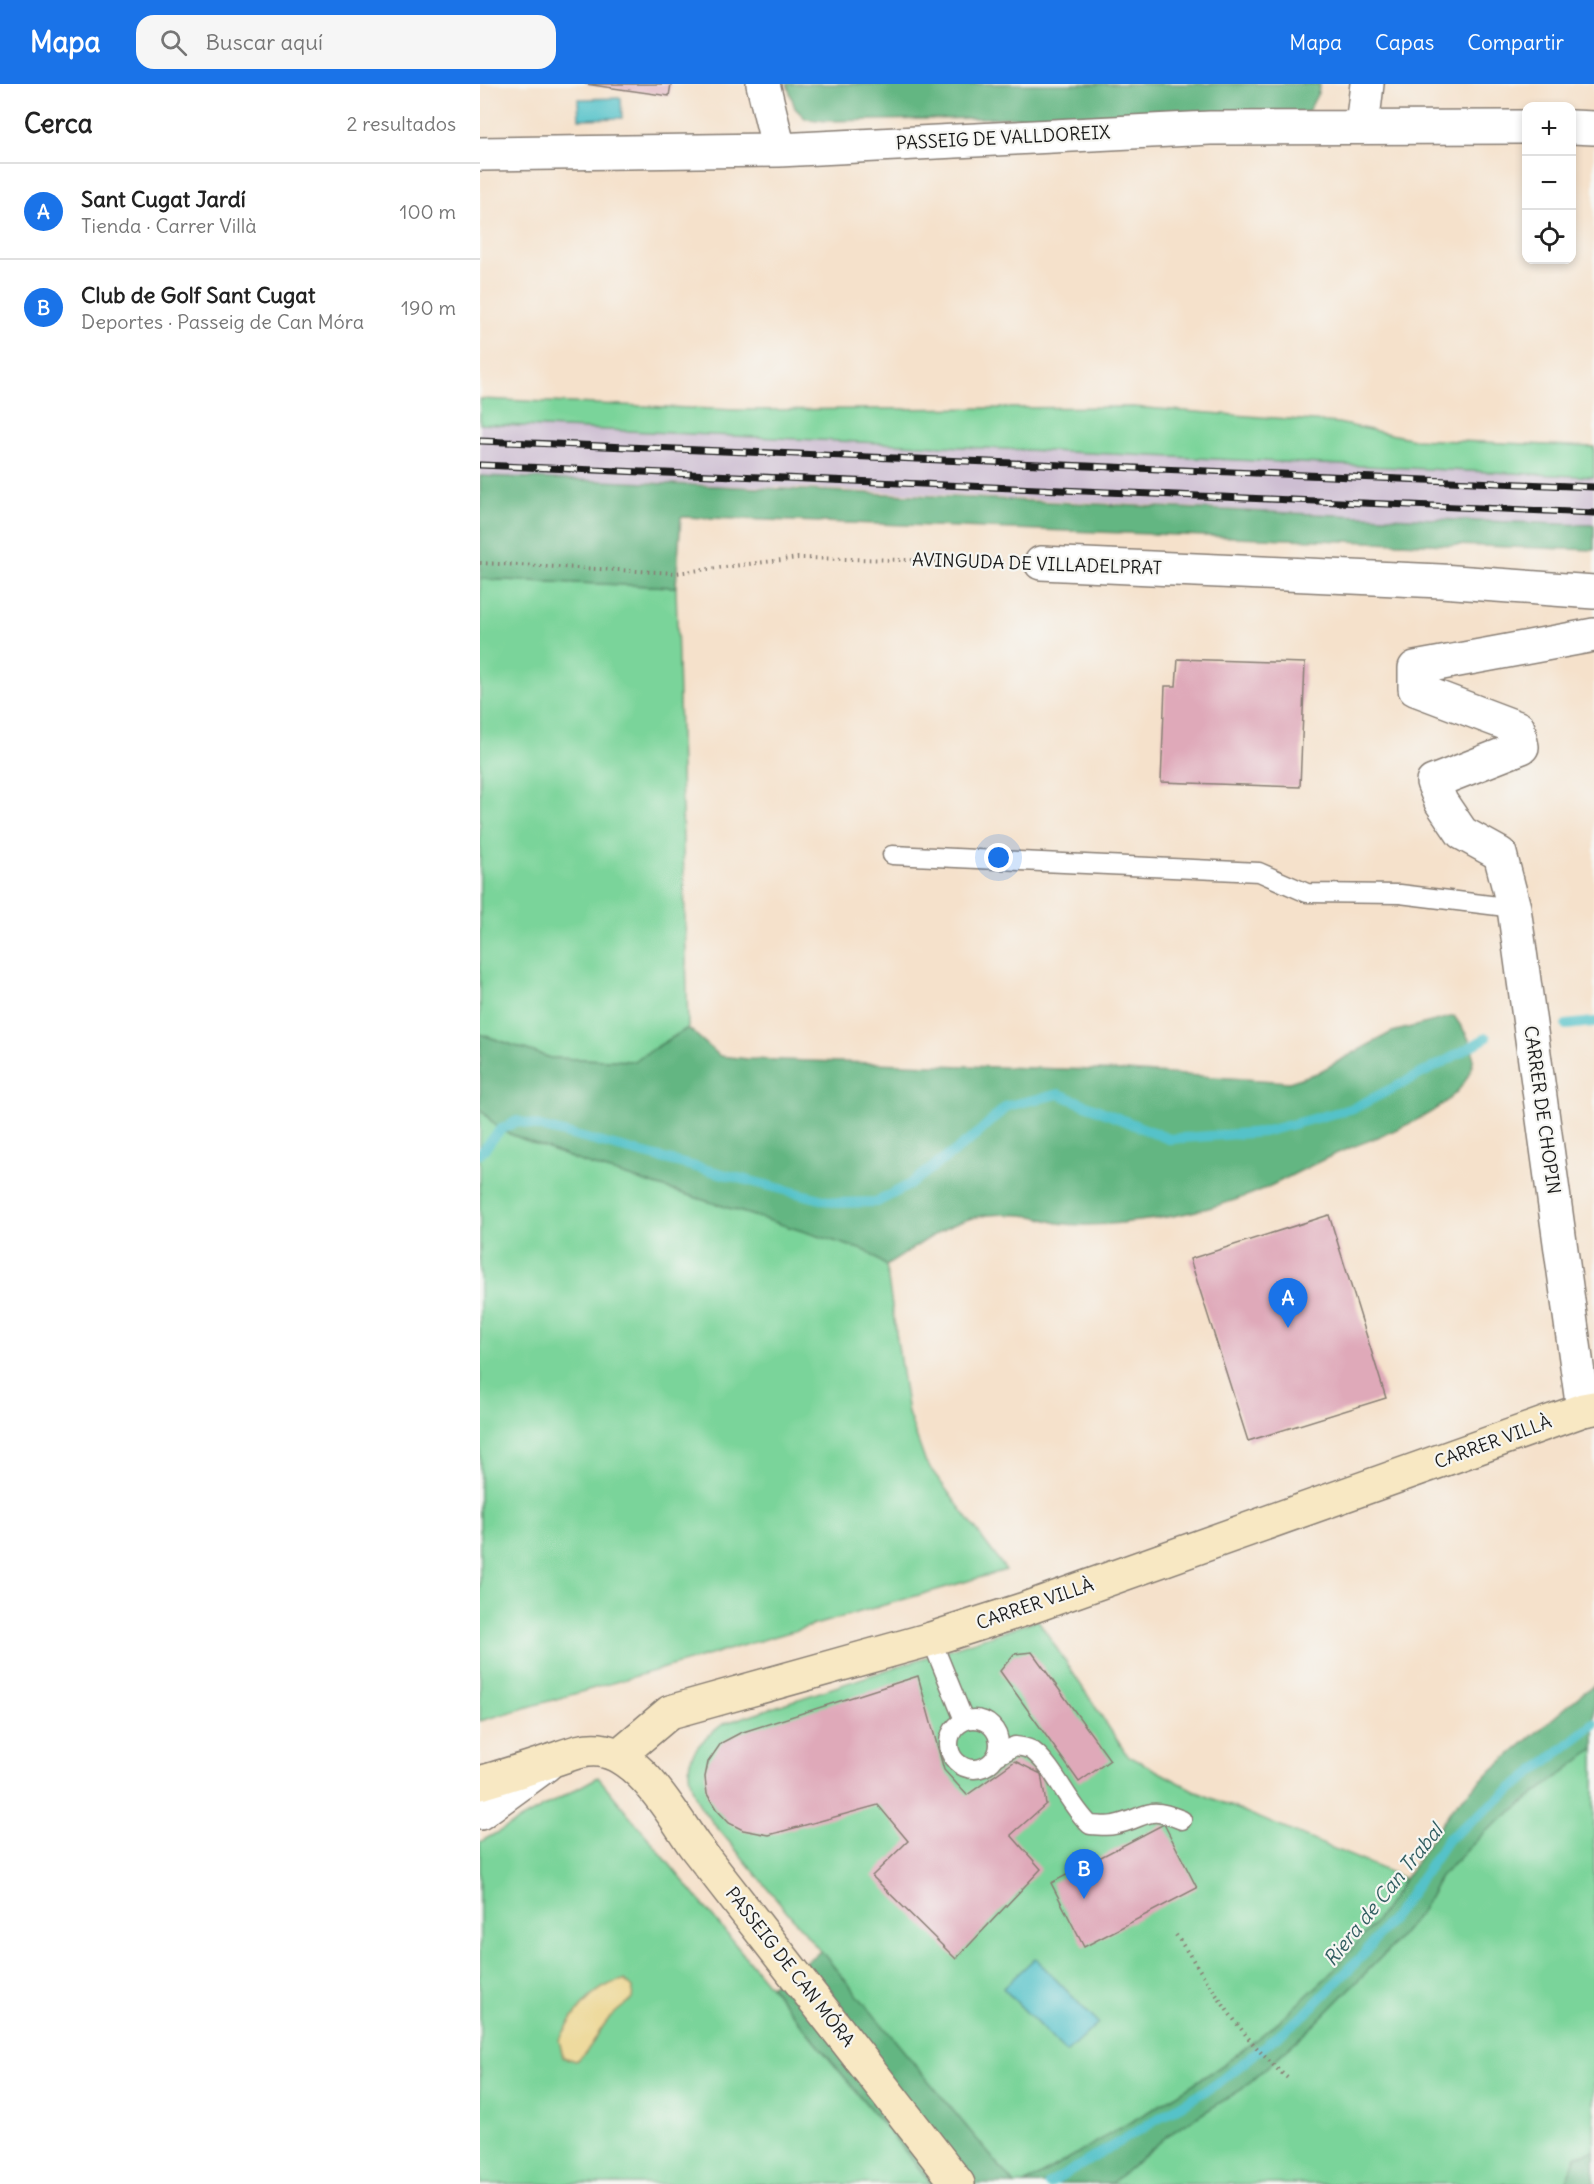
<!DOCTYPE html>
<html lang="es">
<meta charset="utf-8">
<style>
:root{--surface:#fff;--page:#f6f6f6;--text:#222;--muted:#767676;--line:#e0e0e0;--accent:#1a73e8}
body{margin:0;font-family:Delius,sans-serif;background:var(--page);color:var(--text)}
.controls{position:absolute;right:18px;top:18px;display:grid;overflow:hidden;border-radius:12px;box-shadow:0 3px 9px #0003}
.controls button{width:54px;height:54px;display:grid;place-items:center;padding:0;border:0;border-bottom:2px solid var(--line);background:var(--surface);color:var(--text);font:30px sans-serif}
.you{position:absolute;left:519px;top:774px;width:21px;height:21px;margin:-15px;border:4px solid #fff;border-radius:50%;background:#1a73e8;box-shadow:0 0 0 9px #1a73e833}
.badge{display:grid;place-items:center;width:39px;height:39px;border-radius:50%;background:var(--accent);color:#fff;font-size:20px;font-weight:700}
.pin{position:absolute;translate:-50% -50px;filter:drop-shadow(0 2px 3px #0008)}
.pin::after{content:'';position:absolute;top:32px;width:21px;height:18px;background:inherit;clip-path:polygon(0 0,100% 0,50% 100%)}
.list{margin:0;padding:0;list-style:none}
h2{display:flex;justify-content:space-between;align-items:center;height:78px;margin:0;padding:0 24px;font-size:26px}
h2 small{font-size:20px;font-weight:400;color:var(--muted)}
.list li{display:grid;grid-template-columns:39px 1fr auto;gap:18px;align-items:center;box-sizing:border-box;height:96px;padding:0 24px;border-top:2px solid var(--line)}
.list b{display:block;font-size:22px;white-space:nowrap}
.list p{margin:0;font-size:20px;white-space:nowrap;color:var(--muted)}
.list em{font-size:20px;font-style:normal;color:var(--muted)}
.icon{flex:none;width:33px;height:33px;fill:none;stroke:currentColor;stroke-width:2;stroke-linecap:round;stroke-linejoin:round}
.map{position:relative;flex:none;width:1114px;height:2100px;overflow:hidden}
header{display:flex;align-items:center;gap:36px;box-sizing:border-box;height:84px;padding:0 30px;background:var(--accent);color:#fff}
header strong{font-size:28px}
nav{display:flex;gap:33px;margin-inline-start:auto;font-size:21px}
.search{width:420px;height:54px;background:var(--page);display:flex;align-items:center;gap:15px;box-sizing:border-box;padding:0 21px;border-radius:18px;color:var(--muted);font-size:22px}
main{display:flex}
aside{flex:1;background:var(--surface)}
.map>svg:first-child{display:block}
.industrial{fill:#cdbed2}
.green{fill:#7ad49a;stroke:#4b785b;stroke-width:1.5}
.forest{fill:#63b682;stroke:#40694f;stroke-width:1.5}
.sand{fill:#eeda9e;stroke:#857b5d;stroke-width:1.5}
.water{fill:#54c2c9;stroke:#386f72;stroke-width:1.5}
.lines{fill:none;stroke-linecap:round;stroke-linejoin:round}
.stream{stroke:#54c2c9;stroke-width:10}
.building{fill:#dfa9b9}
.lane-casing{stroke:#887e74;stroke-width:21}
.street-casing{stroke:#887e74;stroke-width:36}
.secondary-casing{stroke:#887e74;stroke-width:36}
.path{stroke:#887e74;stroke-width:4;stroke-dasharray:1.5 4.5;stroke-linecap:butt}
.lane{stroke:#fff;stroke-width:18}
.street{stroke:#fff;stroke-width:33}
.secondary{stroke:#f8e8c3;stroke-width:33}
.rail-casing{stroke:#1c1c1c;stroke-width:7}
.rail{stroke:#f6f6f2;stroke-width:4.5;stroke-dasharray:14;stroke-linecap:butt}
.labels{text-anchor:middle;stroke-width:4.5;stroke-linejoin:round;paint-order:stroke}
.street-label{font-size:18px;fill:#1c1c1c;stroke:#f6f6f2}
.water-label{font-size:20px;font-style:italic;fill:#325e61;stroke:#f6f6f2}
</style>
<header>
<strong>Mapa</strong>
<div class="search"><svg class="icon" aria-label="search" viewBox="0 0 24 24"><circle cx="10" cy="10" r="6"/><path d="M15 15l6 6"/></svg>Buscar aquí</div>
<nav><a>Mapa</a><a>Capas</a><a>Compartir</a></nav>
</header>
<main>
<aside>
<h2>Cerca<small>2 resultados</small></h2>
<ul class="list">
<li><span class="badge">A</span><div><b>Sant Cugat Jardí</b><p>Tienda · Carrer Villà</p></div><em>100 m</em></li>
<li><span class="badge">B</span><div><b>Club de Golf Sant Cugat</b><p>Deportes · Passeig de Can Móra</p></div><em>190 m</em></li>
</ul>
</aside>
<div class="map">
<svg width="1114" height="2100" viewBox="0 0 1114 2100">
<rect width="100%" height="100%" fill="#f6f6f2"/>
<filter id="ink" filterUnits="userSpaceOnUse"><feTurbulence type="fractalNoise" baseFrequency=".0167" numOctaves="2"/><feDisplacementMap in="SourceGraphic" scale="12" xChannelSelector="R" yChannelSelector="G"/><feConvolveMatrix kernelMatrix="1 2 1 2 8 2 1 2 1" color-interpolation-filters="sRGB"/></filter>
<filter id="wash" filterUnits="userSpaceOnUse"><feTurbulence type="fractalNoise" baseFrequency=".008" numOctaves="4" result="noise"/><feDisplacementMap in="SourceGraphic" scale="24" xChannelSelector="R" yChannelSelector="G"/><feGaussianBlur stdDeviation="1.35" result="paint"/><feColorMatrix in="noise" values="0 0 0 0 0 0 0 0 0 0 0 0 0 0 0 0 0 1.4 0 .05"/><feComposite in="paint" operator="in"/></filter>
<g filter="url(#wash)">
<rect width="100%" height="100%" fill="#f5e1cb"/>
<!-- industrial -->
<path class="industrial" d="M0,340L1114,393V441L984,437L348,405L0,392Z"/>
<!-- green -->
<path class="green" d="M0,315L256,326L653,323L858,339L934,355L1114,363V393L0,340Z
M0,495L196,503L208,944L154,977L71,974L0,950Z
M0,1025L20,1046L102,1078L387,1167L406,1182L428,1329L445,1377L526,1486L0,1637Z
M558,1536L647,1671L717,1708L924,1794C915,1808 907,1824 897,1837C855,1890 803,1937 748,1977C685,2023 612,2061 545,2100H534L221,1724C199,1683 207,1667 243,1640Z
M1114,1665V2100H631L688,2051L762,2005L835,1940L910,1864L942,1826L960,1793L1005,1748Z
M118,1693L452,2100H0V1758Z"/>
<!-- forest -->
<path class="forest" d="M307,0H840L838,9L828,28L347,37L326,35L315,24Z
M0,392C371,406 743,429 1114,441V466L201,433L196,503L0,495Z
M974,932C983,945 995,960 993,977C985,1028 899,1051 860,1068C835,1079 811,1092 786,1104C747,1121 702,1132 659,1137C633,1140 604,1143 578,1139C569,1137 560,1133 552,1132C534,1130 514,1129 497,1133C464,1140 435,1164 406,1182L386,1167L102,1078L20,1046L0,1025V950L71,974L154,977L208,944L240,972L268,975L645,987L809,998L837,989L912,948Z
M1114,1601V1665L1005,1748L960,1793L942,1826L910,1864L835,1940L762,2005L688,2051L631,2100H545L683,2019L746,1979L797,1939L849,1891L897,1836L973,1723L1003,1694L1098,1613Z
M341,1867L534,2100H452L290,1902Z
M1114,2067V2100H1085L1096,2072Z"/>
<!-- sand -->
<path class="sand" d="M144,1896L153,1904L152,1915C144,1922 134,1929 127,1937C116,1951 110,1968 95,1977L83,1973L79,1956C94,1930 113,1901 144,1896Z"/>
<!-- water -->
<path class="water" d="M141,14L142,34L99,35L98,15Z
M555,1874L618,1939L586,1969L523,1904Z"/>
<g class="lines">
<!-- stream -->
<path class="stream" d="M1086,941L1114,938
M0,1070L20,1046L37,1037L356,1119L397,1118L429,1101L494,1053L527,1022L579,1010L689,1055L783,1048L874,1024L960,980L1006,954
M569,2100L738,1999L826,1929L883,1871L924,1819L968,1755L1114,1640"/>
</g>
<g id="blocks">
<!-- building -->
<path class="building" d="M105,0H191L189,12Z
M698,575L825,579L820,703L681,698L685,602H696Z
M849,1131L906,1314L768,1357L710,1175Z
M552,1568L630,1676L599,1698L520,1587L534,1570Z
M438,1592L464,1686L487,1711L535,1677L561,1690L566,1720L531,1751L561,1785L476,1875L392,1792L428,1757L398,1721L289,1751L263,1746L249,1739L236,1725L227,1710L225,1693L228,1678L241,1659L260,1649Z
M684,1740L717,1804L604,1863L571,1799Z"/>
</g>
</g>
<g filter="url(#ink)">
<use href="#blocks" fill-opacity="0" stroke="#887e74" stroke-width="1.5"/>
<g class="lines">
<!-- lane casing -->
<g class="lane-casing">
<path id="lane" d="M412,771L779,788L827,809L920,810L1034,824
M451,1555L484,1636
M469 1660a25 25 0 1 1 50 0a25 25 0 1 1-50 0Z
M515,1673L535,1662C541,1663 548,1663 553,1667C575,1684 588,1720 610,1741C618,1741 627,1743 634,1741C668,1734 665,1720 702,1736"/>
</g>
<!-- street casing -->
<g class="street-casing">
<path id="street" d="M283,0L299,66
M882,43L887,0
M1092,43L1114,44
M0,70L299,66L730,44L1046,43
M561,479L961,497L1114,508
M1103,1326L1034,824L1020,770L982,749L961,718L953,698L1042,663L1038,644L935,605V584L1114,551
M0,1729L66,1681"/>
</g>
<!-- secondary casing -->
<g class="secondary-casing">
<path id="secondary" d="M139,1671L190,1628L451,1555L542,1526L1103,1326L1114,1324
M0,1699C23,1692 47,1685 70,1677C86,1672 102,1664 119,1666C159,1670 193,1731 214,1761L478,2100"/>
</g>
<!-- path -->
<path class="path" d="M0,479L196,489L318,474L526,478
M696,1851C731,1901 762,1957 810,1996"/>
<!-- lane -->
<use href="#lane" class="lane"/>
<!-- street -->
<use href="#street" class="street"/>
<!-- secondary -->
<use href="#secondary" class="secondary"/>
<!-- rail casing -->
<g class="rail-casing">
<path id="rail" d="M0,357L1114,403
M0,381L1114,429"/>
</g>
<!-- rail -->
<use href="#rail" class="rail"/>
</g>
</g>
<g class="labels">
<!-- street labels -->
<g class="street-label">
<text transform="translate(523 54) rotate(-3)" y="6">PASSEIG DE VALLDOREIX</text>
<text transform="translate(557 480) rotate(2)" y="6">AVINGUDA DE VILLADELPRAT</text>
<text transform="translate(1062 1026) rotate(82)" y="6">CARRER DE CHOPIN</text>
<text transform="translate(1013 1358) rotate(-20)" y="6">CARRER VILLÀ</text>
<text transform="translate(555 1520) rotate(-19)" y="6">CARRER VILLÀ</text>
<text transform="translate(310 1883) rotate(52)" y="6">PASSEIG DE CAN MÓRA</text>
</g>
<!-- water labels -->
<g class="water-label">
<text transform="translate(903 1811) rotate(-51)" y="7">Riera de Can Trabal</text>
</g>
</g>
</svg>
<div class="controls">
<button>+</button>
<button>−</button>
<button><svg class="icon" aria-label="locate" viewBox="0 0 24 24"><circle cx="12" cy="12" r="6"/><path d="M12 2v4M12 18v4M2 12h4M18 12h4"/></svg></button>
</div>
<div class="you"></div>
<div class="pin badge" style="left:808px;top:1244px">A</div>
<div class="pin badge" style="left:604px;top:1815px">B</div>
</div>
</main>
